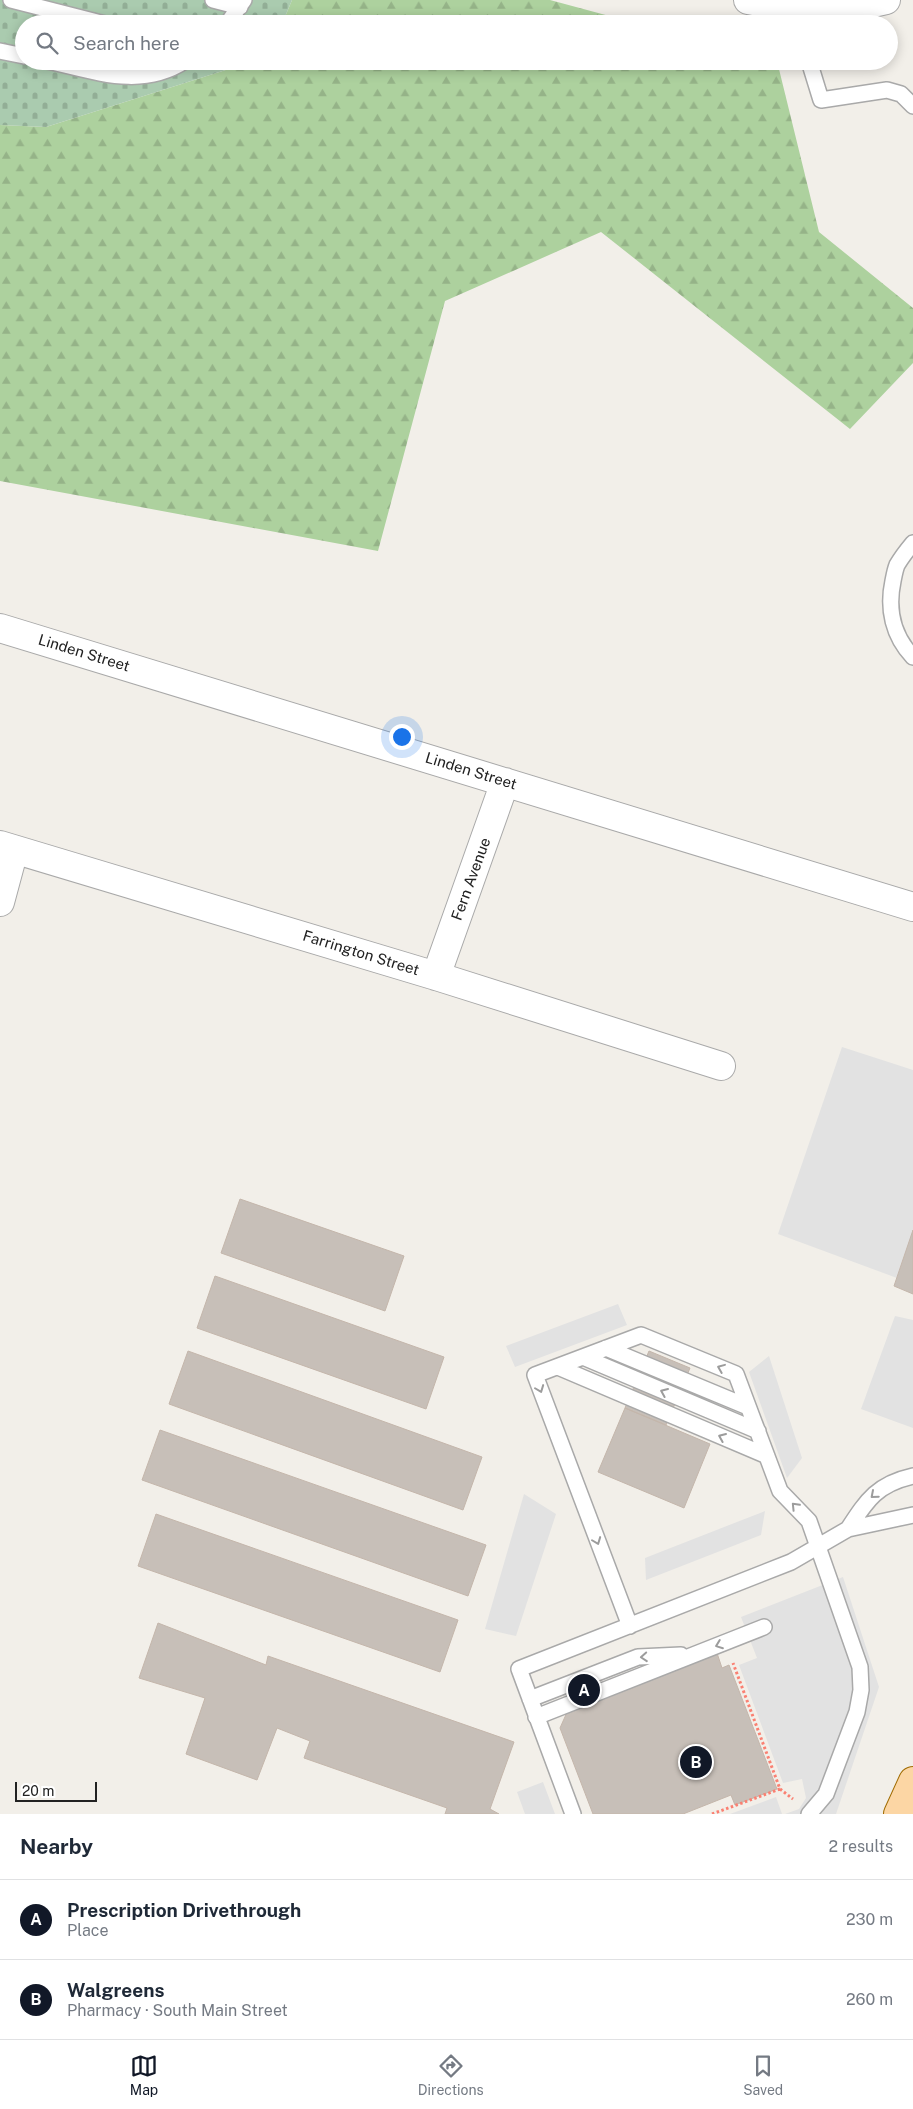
<!DOCTYPE html>
<meta charset="utf-8">
<style>
:root{--surface:#fff;--page:#f2f2f3;--text:#1f2937;--muted:#747a83;--line:#e0e1e3;--accent:#111827}
body{margin:0;font-family:"Public Sans",sans-serif;background:var(--page);color:var(--text)}
.scale{position:absolute;left:15px;bottom:12px;width:82px;box-sizing:border-box;padding-left:5px;border:2px solid #222;border-top:0;font-size:14px;line-height:18px;white-space:nowrap;color:#222;-webkit-text-stroke:4px #fff;paint-order:stroke}
.you{position:absolute;left:401px;top:736px;width:18px;height:18px;margin:-12px;border:4px solid #fff;border-radius:50%;background:#1a73e8;box-shadow:0 0 0 8px #1a73e833}
.badge{display:grid;place-items:center;width:32px;height:32px;border-radius:50%;background:var(--accent);color:#fff;font-size:16px;font-weight:700}
.pin{position:absolute;translate:-50% -50%;border:2px solid #fff;box-shadow:0 1px 5px #0006}
.list{margin:0;padding:0;list-style:none}
h2{display:flex;justify-content:space-between;align-items:center;height:65px;margin:0;padding:0 20px;font-size:21px}
h2 small{font-size:16px;font-weight:400;color:var(--muted)}
.list li{display:grid;grid-template-columns:32px 1fr auto;gap:15px;align-items:center;box-sizing:border-box;height:80px;padding:0 20px;border-top:1px solid var(--line)}
.list b{display:block;font-size:19px;white-space:nowrap}
.list p{margin:0;font-size:16px;white-space:nowrap;color:var(--muted)}
.list em{font-size:16px;font-style:normal;color:var(--muted)}
.icon{flex:none;width:28px;height:28px;fill:none;stroke:currentColor;stroke-width:2;stroke-linecap:round;stroke-linejoin:round}
.map{position:relative;flex:none;width:913px;height:1814px;overflow:hidden}
.search{position:absolute;background:var(--surface);box-shadow:0 2px 12px #0003;left:15px;right:15px;top:15px;height:55px;display:flex;align-items:center;gap:12px;box-sizing:border-box;padding:0 18px;border-radius:28px;color:var(--muted);font-size:19px}
.sheet{height:225px;background:var(--surface)}
nav{display:flex;justify-content:space-around;align-items:center;box-sizing:border-box;height:70px;border-top:1px solid var(--line);background:var(--surface);font-size:14px;color:var(--muted)}
nav a{display:grid;justify-items:center;gap:2px}
nav .on{color:var(--accent)}
.map>svg:first-child{display:block}
.forest{fill:url(#forest-firs)}
.cemetery{fill:url(#cemetery-stones)}
.parking{fill:#e2e2e2}
.building{fill:#c7bfb8;stroke:#c4b6ab}
.lines{fill:none;stroke-linecap:round;stroke-linejoin:round}
.service-casing{stroke:#a9a9a9;stroke-width:18}
.minor-casing{stroke:#a9a9a9;stroke-width:30}
.tertiary-casing{stroke:#a9a9a9;stroke-width:30}
.primary-casing{stroke:#a06b00;stroke-width:30}
.path{stroke:#fa8072;stroke-width:3;stroke-dasharray:2.5 2.5;stroke-linecap:butt}
.service{stroke:#fff;stroke-width:15}
.minor{stroke:#fff;stroke-width:28}
.tertiary{stroke:#fff;stroke-width:28}
.primary{stroke:#fcd6a4;stroke-width:28}
.oneway{stroke:#9c9c9c}
.labels{text-anchor:middle;stroke-width:4.5;stroke-linejoin:round;paint-order:stroke}
.street-label{font-size:15px;fill:#222;stroke:#fff}
</style>
<div class="map">
<svg width="913" height="1814" viewBox="0 0 913 1814">
<defs>
<pattern id="forest-firs" width="22" height="20" patternUnits="userSpaceOnUse" patternTransform="scale(1.25)"><rect width="22" height="20" fill="#add19e"/><path d="M5 1l3.5 6h-7zM16 11l3.5 6h-7z" fill="#95b388"/></pattern>
<pattern id="cemetery-stones" width="16" height="16" patternUnits="userSpaceOnUse" patternTransform="scale(1.25)"><rect width="16" height="16" fill="#aacbaf"/><path d="M2 7V4a2 2 0 0 1 4 0v3zM10 15v-3a2 2 0 0 1 4 0v3z" fill="#92ae96"/></pattern>
</defs>
<rect width="100%" height="100%" fill="#f2efe9"/>
<!-- forest -->
<path class="forest" d="M292,0H550L639,24H282Z
M254,61H777L819,232L913,308V363L850,429L601,232L445,301L378,551L0,481V125L46,127Z"/>
<!-- cemetery -->
<path class="cemetery" d="M0,0H292L282,24H24V61H254L46,127L0,125Z"/>
<!-- parking -->
<path class="parking" d="M842,1047L913,1070V1230L897,1278L778,1234Z
M618,1304L627,1325L515,1367L506,1346Z
M895,1316L913,1320V1428L861,1409Z
M769,1356L802,1458L787,1478L749,1372Z
M524,1494L556,1514L516,1636L485,1629Z
M765,1511L761,1535L646,1580L645,1558Z
M843,1577L879,1687L836,1814H785L799,1809L806,1798L802,1779L783,1783L739,1665L757,1658L741,1617Z
M543,1782L555,1814H525L517,1792Z
M776,1797L782,1814H730Z"/>
<!-- building -->
<path class="building" d="M240,1199L404,1256L385,1311L221,1253Z
M913,1230V1294L894,1286Z
M215,1276L444,1357L426,1409L197,1328Z
M188,1351L482,1457L463,1510L169,1404Z
M649,1351L690,1368L666,1425L625,1408Z
M625,1408L710,1444L684,1508L598,1472Z
M160,1430L486,1545L468,1596L142,1480Z
M156,1514L458,1620L440,1672L138,1566Z
M158,1623L266,1665L268,1656L514,1742L490,1809L499,1814H445L447,1808L304,1758L310,1741L277,1728L257,1780L186,1754L205,1698L139,1678Z
M717,1653L722,1668L729,1665L777,1789L735,1805L731,1795L683,1814H593L560,1728L568,1710Z"/>
<g class="lines">
<!-- service casing -->
<g class="service-casing">
<path id="service" d="M11,0L105,24
M213,0L240,7
M227,24L244,0
M0,51L24,56
M47,61C95,71 140,90 185,61
M809,61L821,100L887,90L901,94L913,106
M913,543C908,549 901,558 897,565C895,570 894,576 893,581C887,609 893,636 913,657
M606,1348L748,1407
M583,1357L758,1431
M558,1367L767,1456
M848,1529C867,1500 877,1484 913,1476
M630,1626L535,1375L641,1335L736,1374L780,1491L809,1521L860,1667L861,1690L857,1712L826,1794L809,1814
M530,1699L638,1657L681,1655
M536,1717L764,1627
M573,1814L519,1669L791,1562L848,1529L913,1515"/>
</g>
<!-- minor casing -->
<g class="minor-casing">
<path id="minor" d="M0,628L913,907
M0,845L436,976L721,1066
M0,902L14,850
M436,976L505,782"/>
</g>
<!-- tertiary casing -->
<g class="tertiary-casing">
<path id="tertiary" d="M748,0L792,8L842,10L886,0"/>
</g>
<!-- primary casing -->
<g class="primary-casing">
<path id="primary" d="M898,1814L913,1781"/>
</g>
<!-- path -->
<path class="path" d="M780,1789L793,1799
M712,1814L780,1789L733,1663"/>
<!-- service -->
<use href="#service" class="service"/>
<!-- minor -->
<use href="#minor" class="minor"/>
<!-- tertiary -->
<use href="#tertiary" class="tertiary"/>
<!-- primary -->
<use href="#primary" class="primary"/>
</g>
<!-- one-way arrows -->
<defs><path id="oneway-chevron" d="M-2-3.5L2.5 0L-2 3.5" fill="none" stroke-width="1.6" stroke-linecap="round" stroke-linejoin="round" transform="scale(1.25)"/></defs>
<g class="oneway">
<use href="#oneway-chevron" transform="translate(721 1368) rotate(-158)"/>
<use href="#oneway-chevron" transform="translate(540 1389) rotate(69)"/>
<use href="#oneway-chevron" transform="translate(664 1392) rotate(-157)"/>
<use href="#oneway-chevron" transform="translate(722 1437) rotate(-157)"/>
<use href="#oneway-chevron" transform="translate(874 1495) rotate(139)"/>
<use href="#oneway-chevron" transform="translate(795 1506) rotate(-134)"/>
<use href="#oneway-chevron" transform="translate(597 1541) rotate(69)"/>
<use href="#oneway-chevron" transform="translate(719 1645) rotate(159)"/>
<use href="#oneway-chevron" transform="translate(644 1657) rotate(176)"/>
</g>
<g class="labels">
<!-- street labels -->
<g class="street-label">
<text transform="translate(84 653) rotate(17)" y="5">Linden Street</text>
<text transform="translate(471 771) rotate(17)" y="5">Linden Street</text>
<text transform="translate(471 879) rotate(-70)" y="5">Fern Avenue</text>
<text transform="translate(361 953) rotate(17)" y="5">Farrington Street</text>
</g>
</g>
</svg>
<div class="scale">20 m</div>
<div class="you"></div>
<div class="pin badge" style="left:584px;top:1690px">A</div>
<div class="pin badge" style="left:696px;top:1762px">B</div>
<div class="search"><svg class="icon" aria-label="search" viewBox="0 0 24 24"><circle cx="10" cy="10" r="6"/><path d="M15 15l6 6"/></svg>Search here</div>
</div>
<section class="sheet">
<h2>Nearby<small>2 results</small></h2>
<ul class="list">
<li><span class="badge">A</span><div><b>Prescription Drivethrough</b><p>Place</p></div><em>230 m</em></li>
<li><span class="badge">B</span><div><b>Walgreens</b><p>Pharmacy · South Main Street</p></div><em>260 m</em></li>
</ul>
</section>
<nav>
<a class="on"><svg class="icon" aria-label="map" viewBox="0 0 24 24"><path d="M3 6l6-2 6 2 6-2v14l-6 2-6-2-6 2zM9 4v14M15 6v14"/></svg>Map</a>
<a><svg class="icon" aria-label="directions" viewBox="0 0 24 24"><path d="M12 3l9 9-9 9-9-9zM9 14v-3h6M13 9l2 2-2 2"/></svg>Directions</a>
<a><svg class="icon" aria-label="saved" viewBox="0 0 24 24"><path d="M7 4h10v16l-5-4-5 4z"/></svg>Saved</a>
</nav>
